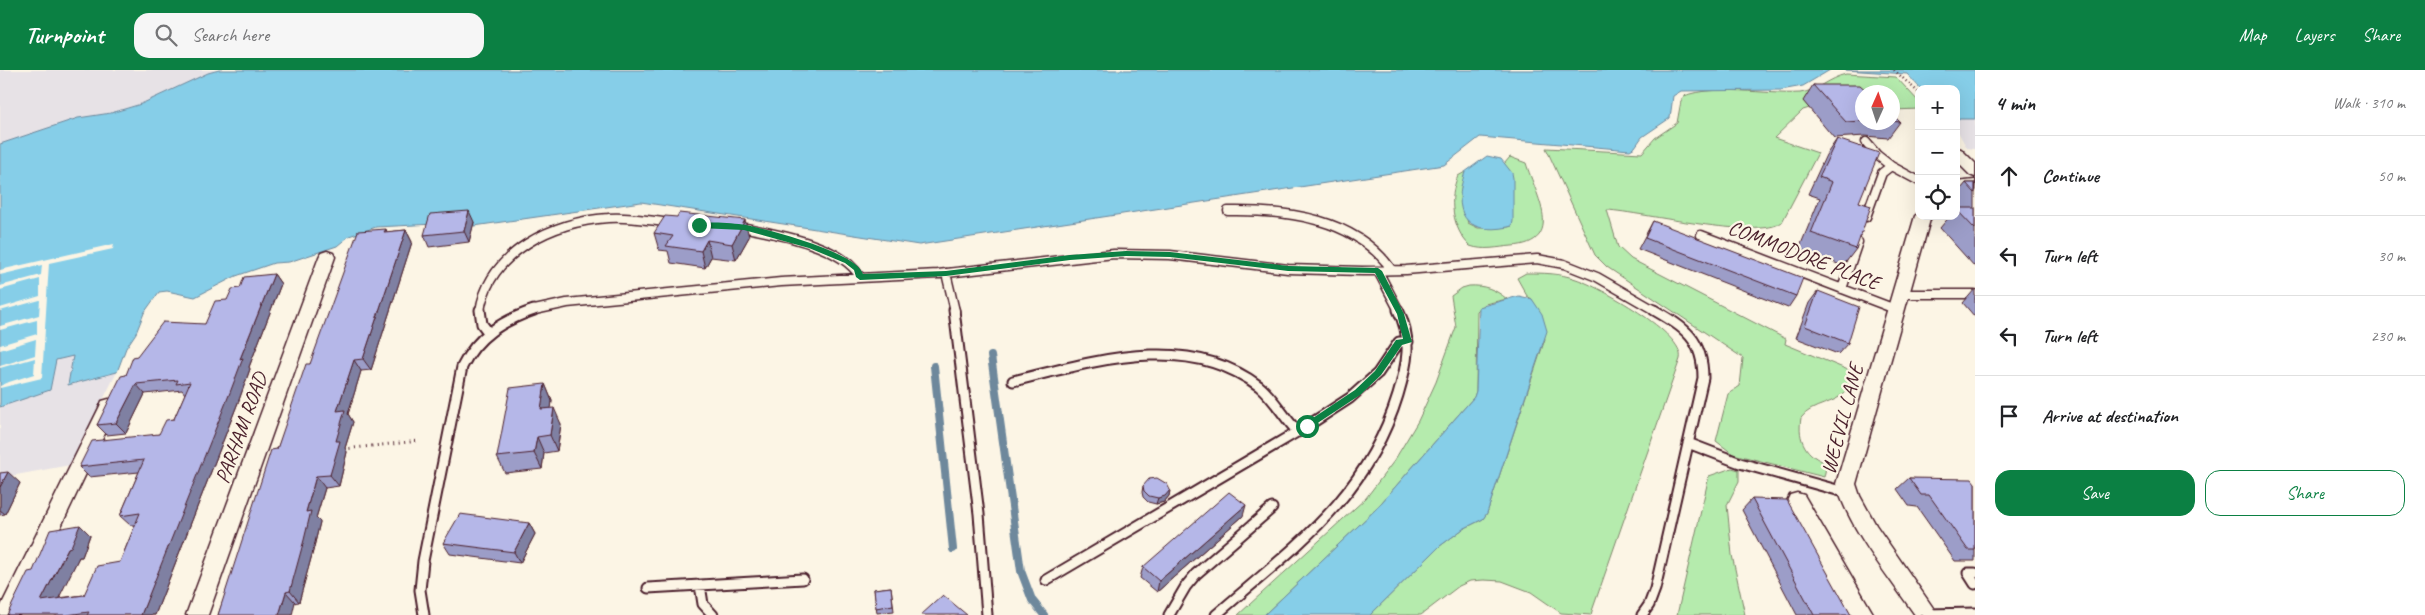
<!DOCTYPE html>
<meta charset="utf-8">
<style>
:root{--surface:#fff;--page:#f6f6f6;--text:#202124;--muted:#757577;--line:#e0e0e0;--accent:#0b8043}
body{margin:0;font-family:Caveat,sans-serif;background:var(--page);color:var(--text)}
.controls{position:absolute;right:15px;top:15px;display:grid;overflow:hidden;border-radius:10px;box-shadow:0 5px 20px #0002}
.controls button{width:45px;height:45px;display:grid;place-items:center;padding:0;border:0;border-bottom:1px solid var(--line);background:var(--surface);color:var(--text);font:25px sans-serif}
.compass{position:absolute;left:1855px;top:15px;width:45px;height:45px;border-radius:50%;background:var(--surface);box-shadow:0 5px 20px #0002;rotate:3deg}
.stop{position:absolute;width:15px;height:15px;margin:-11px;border:4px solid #0b8043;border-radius:50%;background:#fff}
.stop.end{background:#0b8043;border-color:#fff;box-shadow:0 1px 5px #0008}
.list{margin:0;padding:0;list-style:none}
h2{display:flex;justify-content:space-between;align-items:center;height:65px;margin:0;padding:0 20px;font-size:21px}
h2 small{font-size:16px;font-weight:400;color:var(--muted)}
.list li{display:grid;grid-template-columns:32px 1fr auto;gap:15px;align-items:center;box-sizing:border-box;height:80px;padding:0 20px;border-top:1px solid var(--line)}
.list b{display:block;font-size:19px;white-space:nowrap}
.list em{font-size:16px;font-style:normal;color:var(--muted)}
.actions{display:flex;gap:10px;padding:15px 20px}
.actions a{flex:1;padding:11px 0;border:1px solid var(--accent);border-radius:15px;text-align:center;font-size:18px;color:var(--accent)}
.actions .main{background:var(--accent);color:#fff}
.icon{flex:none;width:28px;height:28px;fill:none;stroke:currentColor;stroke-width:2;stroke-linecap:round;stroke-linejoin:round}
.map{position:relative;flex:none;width:1975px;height:545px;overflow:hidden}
header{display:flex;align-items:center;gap:30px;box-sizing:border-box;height:70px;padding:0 25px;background:var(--accent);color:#fff}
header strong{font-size:24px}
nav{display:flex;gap:28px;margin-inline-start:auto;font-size:18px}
.search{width:350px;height:45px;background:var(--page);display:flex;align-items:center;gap:12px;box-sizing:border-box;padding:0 18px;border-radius:15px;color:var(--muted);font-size:19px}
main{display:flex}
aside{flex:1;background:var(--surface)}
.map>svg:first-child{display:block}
.built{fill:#e7e2e6}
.green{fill:#b5ebad;stroke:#80856c}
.water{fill:#86cee8;stroke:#6e889c}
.pier{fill:#fcf5e5}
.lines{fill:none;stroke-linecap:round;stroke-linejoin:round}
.stream{stroke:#6e889c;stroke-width:8}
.lane-far1-casing{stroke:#4a1f2b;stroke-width:11}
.lane-casing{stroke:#4a1f2b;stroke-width:13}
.street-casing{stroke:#4a1f2b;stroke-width:3}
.path-far1{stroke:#4a1f2b;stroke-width:2.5;stroke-dasharray:1 3;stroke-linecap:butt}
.path{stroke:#4a1f2b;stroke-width:3;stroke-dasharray:1 4.5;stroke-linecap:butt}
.lane-far1{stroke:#fcf5e5;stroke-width:8}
.lane{stroke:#fcf5e5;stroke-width:9}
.street{fill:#fcf5e5;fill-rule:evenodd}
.wall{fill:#9c9dc8;stroke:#4a1f2b}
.shaded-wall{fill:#7f80a2;stroke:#4a1f2b}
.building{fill:#b5b7e8;stroke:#4a1f2b}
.route{fill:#0b8043}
.labels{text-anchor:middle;stroke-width:4.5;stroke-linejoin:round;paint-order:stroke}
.street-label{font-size:21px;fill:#4a1f2b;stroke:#fcf5e5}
</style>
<header>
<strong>Turnpoint</strong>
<div class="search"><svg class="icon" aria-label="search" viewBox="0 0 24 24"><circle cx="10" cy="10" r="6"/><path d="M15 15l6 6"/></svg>Search here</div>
<nav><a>Map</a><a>Layers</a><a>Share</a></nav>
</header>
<main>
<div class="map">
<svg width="1975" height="545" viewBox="0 0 1975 545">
<rect width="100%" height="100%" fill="#fcf5e5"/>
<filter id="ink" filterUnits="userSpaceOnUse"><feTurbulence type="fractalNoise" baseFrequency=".02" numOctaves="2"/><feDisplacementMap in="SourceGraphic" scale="10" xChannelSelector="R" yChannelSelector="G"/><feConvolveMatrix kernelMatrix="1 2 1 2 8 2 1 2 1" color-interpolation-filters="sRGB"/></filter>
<g filter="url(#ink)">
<!-- built -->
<path class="built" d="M0,0H219L208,3L141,34L111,43L78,48L0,74Z
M1956,49H1975V79L1967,78L1956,58Z
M73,285L69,315L117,302L70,395L0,408V337L50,320L55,290Z"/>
<!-- green -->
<path class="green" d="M1846,4L1896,7L1919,32V39L1893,40L1892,22H1862L1803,40L1774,68L1818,83L1782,152C1759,171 1642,142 1607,140L1618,177L1631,189L1786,269L1785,274L1853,302C1851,308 1850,316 1846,321C1835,335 1812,333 1801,348C1797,370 1806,386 1827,393L1824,407L1733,384L1716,371L1728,324L1740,316L1743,288L1607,197L1595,185L1546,78L1642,83L1655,68L1677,53L1681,31L1684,26C1714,14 1766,25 1800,23C1817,21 1828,8 1846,4Z
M1510,87L1526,93C1536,126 1566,172 1512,176C1498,177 1484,181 1470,176C1452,159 1448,128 1458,106L1465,102L1461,131L1468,153L1478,158L1508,157L1512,156L1504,94Z
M1526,203C1543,203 1559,203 1576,209C1598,216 1686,264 1680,289L1592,541L1591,545L1561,543L1531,522L1502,511L1484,510L1470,511L1459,516L1421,545H1370L1440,476L1463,459L1483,449L1487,443L1545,269L1532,229L1527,226L1517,208Z
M1469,216C1484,215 1495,219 1507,229L1485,234L1477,241L1476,321L1474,327L1375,440L1264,545H1238L1366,428L1394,391L1418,351L1436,312L1456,257L1451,226L1462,218Z
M1732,398L1739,400V411L1727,435L1732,485L1745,545H1677L1709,406Z"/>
<!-- water -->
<path class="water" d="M219,0H1830L1803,16L1781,20L1681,21L1673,26L1670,48L1642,67L1635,77L1630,80L1480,67L1444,95L919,175L641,132L474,156V152L376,157L349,166L337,176L289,192L274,193L236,206L195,227L167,221L159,222L144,243L136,263L126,278L117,302L68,315L73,286L56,290L50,320L0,337V74L78,48L111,43L141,34L208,3Z
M1845,0H1975V49H1956V19H1921L1907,4Z
M1487,86L1501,89L1512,103L1513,108V151L1512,156L1508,157C1464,166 1452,141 1465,102Z
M1519,226L1532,229L1542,244L1547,261L1487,443L1483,449L1463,459L1440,476L1370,545H1264L1375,440L1474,327L1476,321L1479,237Z"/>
<!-- pier -->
<path class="pier" d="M114,174L113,179L49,193L42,308L0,318V316L9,312L34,304L35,288L0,298V296L35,285L36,269L0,280V275L37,264V250L0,260V256L39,245L40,230L0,241V238L40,226V209L0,220V216L41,205L42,195L0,205V200Z"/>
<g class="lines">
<!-- stream -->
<path class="stream" d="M991,286L1021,501L1032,530L1044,545
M934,296L953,479"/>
<!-- lane-far1 casing -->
<g class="lane-far1-casing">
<path id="lane-far1" d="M1866,72L1877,85L1891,96L1882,103L1866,147
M1891,96L1919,111
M1228,141C1288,140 1355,148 1392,200
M736,156C771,163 842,174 860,207
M1701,165L1895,239
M1378,201L1399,241
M946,203L955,241
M1842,219L1858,172
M1899,224H1975
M480,241C489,182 554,151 608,148C629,146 651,151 673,153
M530,241L567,233L781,212L938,204L1114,184L1170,185L1288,199L1362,201L1406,200L1537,189L1564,194L1597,207L1656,241"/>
</g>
<!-- lane casing -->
<g class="lane-casing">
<path id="lane" d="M480,240L482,254L488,262
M954,240L979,444L987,545
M1013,311C1092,292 1187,261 1259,316C1274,328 1284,348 1298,362
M1688,373L1740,393L1848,423
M1975,503H1968L1975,514
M1046,510L1307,356L1350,328L1378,303L1399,272H1408
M700,515L703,534L713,545
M648,518L803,509
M1927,544L1975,543
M424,545L420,520L423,491L462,297C477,266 502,251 534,240
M1169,545L1186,516L1196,504L1272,438
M1216,545C1294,477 1366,429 1398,325C1407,295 1413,269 1398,240
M1642,545L1649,535L1655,519L1703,308C1703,269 1685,258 1654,240"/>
</g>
<!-- street casing -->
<g class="street-casing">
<path id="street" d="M1956,78L1961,79L1975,93V107L1970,105L1956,91Z
M1975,110V120L1956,122V112Z
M1919,142V146H1931L1856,414L1860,426L1876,455L1938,545H1915C1887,504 1851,462 1836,414L1915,146Z
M327,181L333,183L335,187L208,545H186L319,187L321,183Z
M109,329L116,331L118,336L19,545H0V538L100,336L102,331Z
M1797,423L1804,425L1874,545H1851L1787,431L1790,425Z"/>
</g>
<!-- path-far1 -->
<path class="path-far1" d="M1894,0L1919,23"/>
<!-- path -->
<path class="path" d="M344,379L419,371"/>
<!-- lane-far1 -->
<use href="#lane-far1" class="lane-far1"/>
<!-- lane -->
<use href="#lane" class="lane"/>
<!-- street -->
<use href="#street" class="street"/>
</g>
<!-- wall -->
<path class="wall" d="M1813,15L1862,22V52H1892V44L1900,52L1888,68L1865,66L1834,68L1803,31Z
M1837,69L1859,132L1856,179L1843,196L1799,179L1820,128L1808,124L1826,85Z
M1966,113H1975V197L1940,158L1950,146H1956V125Z
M1653,151L1796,226L1788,238L1638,179Z
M474,152L469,172L429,177L424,165Z
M386,159L387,162L406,160L412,172L371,300L361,301L348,344L353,352L345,378L347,382L339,416L325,418L316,448L320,452L313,481L299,532L218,545L277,379L310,294Z
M654,163L749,167L736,190L711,187L705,198L671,193L668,181L659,180Z
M274,204L281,214L249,297L250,299L239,330L155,545H7L33,501L90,465L82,487H79L58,528L84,525L120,492L135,455H130L120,446L139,402L89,407L79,397L159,364L174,349L185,324L182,320L145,324L126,363L107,365L97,355L137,286L205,254L227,230Z
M1975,219V247L1963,233Z
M1818,221L1848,273L1838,284L1796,268L1809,233Z
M545,314L552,331L551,338L561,354L557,381L544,383L542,399L505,403L497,387Z
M0,403L20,413L5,444L0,445Z
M1909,408L1975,413V491H1955L1917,437L1909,436L1897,419Z
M1143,416L1170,420L1169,426L1164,432L1156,434L1148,432L1143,427L1142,422Z
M1752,429L1851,545H1797L1742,440Z
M1243,446L1157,522L1140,508L1143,497Z
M529,453L535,464L520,493L450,484L443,473Z
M891,517L894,541L877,543L874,519Z"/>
<!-- shaded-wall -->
<path class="shaded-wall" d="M469,141L474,152L469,172L464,161Z
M745,150L749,167L736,190L732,174Z
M406,160L412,172L371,300L363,289Z
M707,170L711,187L705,198L701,181Z
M274,204L281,214L249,297L250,299L239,330L155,545H141L240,289Z
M354,290L361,301L348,344L353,352L345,378L347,382L339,416L330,405L336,371L337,341Z
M136,314L145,324L126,363L116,353Z
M545,314L552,331L549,356L541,339Z
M554,338L561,354L557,381L550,365Z
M537,367L544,383L542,399L534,383Z
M8,402L20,413L5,444L0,440V417Z
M316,406L325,418L316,448L320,452L313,481L299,532L290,521L306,442Z
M1170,420L1169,426L1164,432L1156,434L1158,428Z
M1246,435L1243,446L1157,522L1159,511Z
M529,453L535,464L520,493L514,482Z
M80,455L90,465L82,487H79L53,540L41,531Z
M286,522L295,532L292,545H279Z"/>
<!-- building -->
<path class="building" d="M1813,15H1860L1868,22H1862V51L1846,52Z
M1892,44L1900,52L1892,51Z
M1837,69L1879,83L1859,132L1871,136L1856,179L1811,163L1832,112L1819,107Z
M1966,113H1975V123Z
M1956,138H1975V159L1956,139Z
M469,141L464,161L424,165L430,144Z
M679,143L745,150L732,174L707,170L701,181L666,176L673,166L654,163L665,146L677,147Z
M1653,151L1803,208L1796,226L1645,168Z
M386,159L384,162L406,160L363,289L354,290L337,341L345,340L336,371H340L330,405L316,406L306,442L311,441L304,470L290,521L286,522L279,545H218L271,380L277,379L306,294H310L358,161Z
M274,204L240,289L243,288L231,320L141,545H87L89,542L66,545H7L28,502L33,501L50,460L80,455L71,477L68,478L41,531L84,525L97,496L120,492L140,443L120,446L144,390L79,397L92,371L159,364L166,350L174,349L190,312L176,314L178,310L136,314L116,353L97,355L121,306L126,305L133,287L137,286L163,252L205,254L215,231L227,230L232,219L240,218L244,207Z
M1818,221L1859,237L1848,273L1805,256Z
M545,314L541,339L554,338L550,365L537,367L534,383L497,387L510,318Z
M8,402L0,417V403Z
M1157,408L1167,414L1170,420L1165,426L1158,428L1149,426L1144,421L1143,416L1149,409Z
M1909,408L1972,409L1975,413V480H1968L1929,425H1921Z
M1229,422L1246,435L1159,511L1143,497Z
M1752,429L1787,430L1851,545H1814Z
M460,444L529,453L514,482L443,473Z
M891,517L893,535L876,538L874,519Z
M943,525L967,545H921Z"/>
</g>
<!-- route -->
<path class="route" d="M696,154C710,151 732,153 746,155C769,160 856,182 863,204L946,201L1070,185L1126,181L1170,182L1288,196L1378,198L1382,201L1404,244L1412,272L1402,275L1381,305L1360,325L1307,360L1303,356L1304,354L1355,320L1375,301L1396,270L1403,269L1397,244L1375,203L1288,201L1170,187L1126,186L1070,190L946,206L860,210L856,207L854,200L845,193L809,178L744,160L699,158L696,157Z"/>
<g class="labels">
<!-- street labels -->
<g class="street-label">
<text transform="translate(1804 185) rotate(21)" y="7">COMMODORE PLACE</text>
<text transform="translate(1842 349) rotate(-75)" y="7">WEEVIL LANE</text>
<text transform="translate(241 358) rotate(-70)" y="7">PARHAM ROAD</text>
</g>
</g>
</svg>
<div class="controls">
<button>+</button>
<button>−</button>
<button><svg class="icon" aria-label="locate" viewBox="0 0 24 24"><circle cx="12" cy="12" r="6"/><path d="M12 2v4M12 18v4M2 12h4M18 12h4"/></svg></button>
</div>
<svg class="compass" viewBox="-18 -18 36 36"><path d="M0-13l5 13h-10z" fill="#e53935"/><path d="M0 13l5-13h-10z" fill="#757577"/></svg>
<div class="stop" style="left:1307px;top:356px"></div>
<div class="stop end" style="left:699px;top:155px"></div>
</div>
<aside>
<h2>4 min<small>Walk · 310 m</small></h2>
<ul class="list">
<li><svg class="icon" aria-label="ahead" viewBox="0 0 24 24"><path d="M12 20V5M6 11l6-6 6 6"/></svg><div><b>Continue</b></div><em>50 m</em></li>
<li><svg class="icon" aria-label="left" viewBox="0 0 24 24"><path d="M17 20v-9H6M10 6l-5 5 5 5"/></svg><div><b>Turn left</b></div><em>30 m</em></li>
<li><svg class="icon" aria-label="left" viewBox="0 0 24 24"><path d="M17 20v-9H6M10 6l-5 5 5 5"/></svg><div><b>Turn left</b></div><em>230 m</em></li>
<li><svg class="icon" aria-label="arrive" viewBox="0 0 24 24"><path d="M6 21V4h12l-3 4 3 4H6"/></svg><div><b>Arrive at destination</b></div></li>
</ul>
<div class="actions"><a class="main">Save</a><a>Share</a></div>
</aside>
</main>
